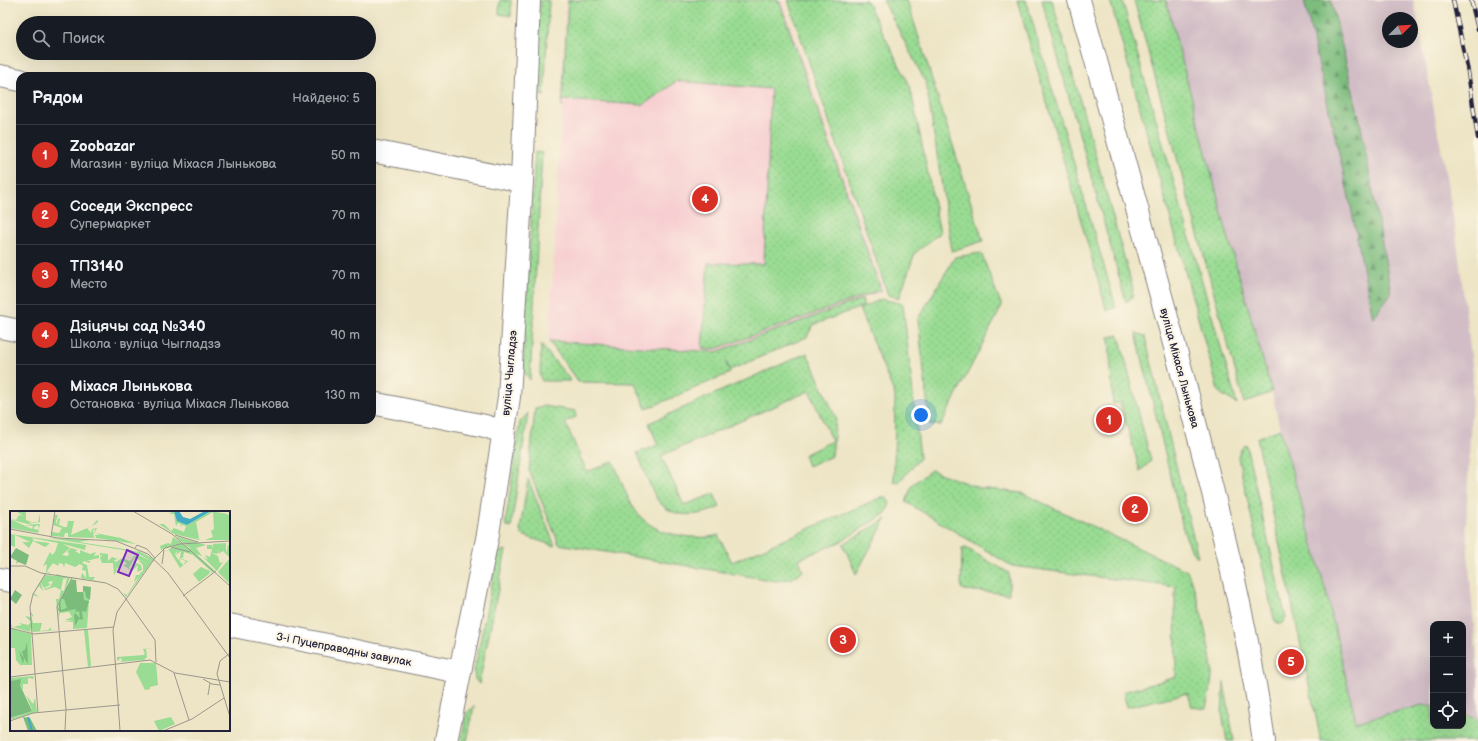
<!DOCTYPE html>
<html lang="ru">
<meta charset="utf-8">
<style>
:root{--surface:#171b24;--page:#20242c;--text:#f1f3f6;--muted:#9ea1a6;--line:#363941;--accent:#d93025}
body{margin:0;font-family:"Balsamiq Sans",sans-serif;background:var(--page);color:var(--text)}
.controls{position:absolute;right:12px;bottom:12px;display:grid;overflow:hidden;border-radius:8px;box-shadow:0 4px 16px #0002}
.controls button{width:36px;height:36px;display:grid;place-items:center;padding:0;border:0;border-bottom:1px solid var(--line);background:var(--surface);color:var(--text);font:20px sans-serif}
.compass{position:absolute;left:1382px;top:12px;width:36px;height:36px;border-radius:50%;background:var(--surface);box-shadow:0 4px 16px #0002;rotate:66deg}
.you{position:absolute;left:921px;top:415px;width:14px;height:14px;margin:-10px;border:3px solid #fff;border-radius:50%;background:#1a73e8;box-shadow:0 0 0 6px #1a73e833}
.badge{display:grid;place-items:center;width:26px;height:26px;border-radius:50%;background:var(--accent);color:#fff;font-size:13px;font-weight:700}
.pin{position:absolute;translate:-50% -50%;border:2px solid #fff;box-shadow:0 1px 4px #0006}
.list{margin:0;padding:0;list-style:none}
h2{display:flex;justify-content:space-between;align-items:center;height:52px;margin:0;padding:0 16px;font-size:17px}
h2 small{font-size:13px;font-weight:400;color:var(--muted)}
.list li{display:grid;grid-template-columns:26px 1fr auto;gap:12px;align-items:center;box-sizing:border-box;height:60px;padding:0 16px;border-top:1px solid var(--line)}
.list b{display:block;font-size:15px;white-space:nowrap}
.list p{margin:0;font-size:13px;white-space:nowrap;color:var(--muted)}
.list em{font-size:13px;font-style:normal;color:var(--muted)}
.icon{flex:none;width:22px;height:22px;fill:none;stroke:currentColor;stroke-width:2;stroke-linecap:round;stroke-linejoin:round}
.map{position:relative;flex:none;width:1478px;height:741px;overflow:hidden}
.search{position:absolute;background:var(--surface);box-shadow:0 4px 16px #0002;left:16px;top:16px;width:360px;height:44px;display:flex;align-items:center;gap:10px;box-sizing:border-box;padding:0 14px;border-radius:22px;color:var(--muted);font-size:15px}
.panel{position:absolute;background:var(--surface);box-shadow:0 4px 16px #0002;left:16px;top:72px;width:360px;height:352px;border-radius:12px}
.map>svg:first-child{display:block}
.built{fill:#f7cfd2}
.industrial{fill:#d2bdc6;fill-rule:evenodd}
.grass{fill:url(#grass-dots);stroke:#5e7f67}
.forest{fill:url(#forest-firs);stroke:#4e6f5c}
.lines{fill:none;stroke-linecap:round;stroke-linejoin:round}
.minor-casing{stroke:#888480;stroke-width:24}
.minor{stroke:#fff;stroke-width:22}
.rail-casing{stroke:#22223b;stroke-width:4.5}
.rail{stroke:#fcf5e5;stroke-width:3;stroke-dasharray:9;stroke-linecap:butt}
.labels{text-anchor:middle;stroke-width:4;stroke-linejoin:round;paint-order:stroke}
.street-label{font-size:11px;fill:#22223b;stroke:#fcf5e5}
.inset-river{fill:none;stroke:#43aac3;stroke-width:2}
.inset-road{fill:none;stroke:#9c978e;stroke-width:1}
.view{fill:#7b2cbf;fill-opacity:0.15;stroke:#7b2cbf;stroke-width:2}
.inset-edge{fill:none;stroke:#22223b;stroke-width:2}
</style>
<div class="map">
<svg width="1478" height="741" viewBox="0 0 1478 741">
<defs>
<pattern id="grass-dots" width="8" height="8" patternUnits="userSpaceOnUse"><rect width="8" height="8" fill="#9adc93"/><path d="M2 2h.1M6 6h.1" fill="none" stroke="#84bc80" stroke-width="1.8" stroke-linecap="round"/></pattern>
<pattern id="forest-firs" width="22" height="20" patternUnits="userSpaceOnUse"><rect width="22" height="20" fill="#7bbc7d"/><path d="M5 1l3.5 6h-7zM16 11l3.5 6h-7z" fill="#649868"/></pattern>
</defs>
<rect width="100%" height="100%" fill="#fcf5e5"/>
<filter id="ink" filterUnits="userSpaceOnUse"><feTurbulence type="fractalNoise" baseFrequency=".025" numOctaves="2"/><feDisplacementMap in="SourceGraphic" scale="8" xChannelSelector="R" yChannelSelector="G"/><feConvolveMatrix kernelMatrix="1 2 1 2 8 2 1 2 1" color-interpolation-filters="sRGB"/></filter>
<filter id="wash" filterUnits="userSpaceOnUse"><feTurbulence type="fractalNoise" baseFrequency=".012" numOctaves="4" result="noise"/><feDisplacementMap in="SourceGraphic" scale="16" xChannelSelector="R" yChannelSelector="G"/><feGaussianBlur stdDeviation="0.9" result="paint"/><feColorMatrix in="noise" values="0 0 0 0 0 0 0 0 0 0 0 0 0 0 0 0 0 1.4 0 .05"/><feComposite in="paint" operator="in"/></filter>
<g filter="url(#wash)">
<rect width="100%" height="100%" fill="#ede5c5"/>
<!-- built -->
<path class="built" d="M566,0H782L884,291L716,352L549,341L562,107Z"/>
<!-- industrial -->
<path class="industrial" d="M1166,0H1413L1418,20L1456,233L1473,373L1466,526L1478,679V719L1463,715V624H1433V707L1423,705L1356,722L1326,591L1280,429L1272,392L1226,229ZM1388,18H1412V42H1388Z"/>
<!-- grass -->
<path class="grass" d="M500,0H511V16L499,14Z
M540,0H549L544,96L537,94Z
M568,0H779L881,290L715,349L702,348L708,263L764,264L771,89L677,81L643,105L563,100L562,107Z
M788,0H866L910,86L940,233L915,253L899,298L888,295Z
M883,0H907L983,241L952,251L926,83Z
M1017,0H1026L1116,307L1107,311Z
M1042,0H1052L1133,289L1132,297L1126,302Z
M1110,0H1122L1237,404L1221,394L1218,390Z
M1134,0H1166L1226,229L1272,392L1244,403Z
M535,152L542,153L530,380L524,372L523,364Z
M981,253L1002,306L941,425H930L918,319L955,257Z
M862,299L864,306L813,325L807,337L730,370L726,362L730,373L646,409L635,383L578,382L549,341L716,352Z
M882,299L903,304L920,458L898,483L894,482L895,395L859,309Z
M1136,333L1145,336L1198,557L1192,552L1184,532Z
M1119,335L1151,461L1140,471L1120,402L1113,404L1109,337Z
M541,345L571,381H542L540,377Z
M807,353L836,418L832,456L808,466L804,455L832,441L809,391L661,456L684,505L714,494L720,507C701,516 675,520 659,502C652,494 643,465 637,453L658,445L649,423Z
M543,406L576,411V417L565,422L587,472L613,461C630,501 633,528 682,536C695,537 706,539 718,535L732,562L882,497H886L890,503L886,513L842,541L799,559L803,571L790,579L776,581L559,544L529,471L535,408Z
M528,413L511,528L506,526V520L520,422Z
M1280,429L1326,591L1356,722L1423,705L1433,707V726H1463V715L1478,719V741H1321L1257,438Z
M1246,444L1286,619L1281,624H1277L1274,619L1238,457L1240,450Z
M931,470L979,488L1022,493L1187,571C1198,591 1209,645 1212,669C1213,682 1208,696 1206,709L1192,707L1188,693L1127,707L1123,692L1176,677L1175,595L1176,587L1012,566L906,502L912,485Z
M528,479L555,546L522,535L520,530Z
M886,519L856,574L843,544Z
M966,548L1009,573V594L965,590L961,588L962,549Z
M506,550L479,684L475,679L474,672L496,562L499,552Z
M1224,682L1234,741H1227L1222,713Z
M474,706L467,741H461L467,713Z"/>
<!-- forest -->
<path class="forest" d="M1304,0H1331L1360,121L1391,293L1373,318L1350,202Z"/>
</g>
<g filter="url(#ink)">
<g class="lines">
<!-- minor casing -->
<g class="minor-casing">
<path id="minor" d="M1079,0C1117,136 1155,271 1191,407C1220,518 1248,628 1264,741
M0,76L20,80
M372,151L522,181
M0,327L20,331
M372,403L485,426L503,432
M0,579L11,581
M229,625L459,672
M446,741L488,534L509,397L522,181L529,0"/>
</g>
<!-- minor -->
<use href="#minor" class="minor"/>
<!-- rail casing -->
<g class="rail-casing">
<path id="rail" d="M1453,0L1468,72L1478,138
M1471,0L1478,29"/>
</g>
<!-- rail -->
<use href="#rail" class="rail"/>
</g>
</g>
<g class="labels">
<!-- street labels -->
<g class="street-label">
<text transform="translate(1180 368) rotate(75)" y="4">вуліца Міхася Лынькова</text>
<text transform="translate(509 373) rotate(-85)" y="4">вуліца Чыгладзэ</text>
<text transform="translate(344 649) rotate(11)" y="4">3-і Пуцеправодны завулак</text>
</g>
</g>
<!-- overview -->
<g transform="translate(10 511)">
<rect width="220" height="220" fill="#ede5c5"/>
<path d="M6,0H16V9L21,11L18,12L28,11L30,3V11L18,13L6,10L0,7L6,9L9,4L13,5ZM157,0L160,2L164,0L167,9L177,14L201,0L217,3L220,5V29H195L203,26L201,20L204,18L203,1L186,11L189,27H186L190,28L189,29L164,23L149,13H154L161,20L164,17L174,21L176,15L172,14L170,16L171,13L168,12L166,15L164,3H161ZM45,4H48L46,10L47,14L48,7L50,8L49,14L54,16H57L58,10H64L61,24L82,15L87,9L88,11L84,14L77,17L81,22L82,18L87,17L84,23L85,18L83,19L84,27L58,26V22H55L54,26L42,25V21L49,22L52,17L43,14ZM0,8L22,18L23,15L15,14L29,13H30L29,18L28,14L24,16V18L29,19L28,22L0,17ZM85,22L111,27L126,33L86,27L85,24H90ZM0,23L76,34L75,39L53,33L60,37L52,44L58,45L59,42L57,41L61,37L68,39L65,40L70,43V39L80,43L86,41L84,45L89,44V47L76,50H80V52L74,50L72,52L77,54L79,66H85L83,69L92,71L59,65L71,67L72,62L76,67V60L72,59L73,55L70,53L65,56L55,52L54,57L53,53L49,52L48,55L43,52L37,60L41,62L36,61L37,53L33,55L40,41L42,44L45,41L48,32L22,27L24,30L39,32V33L35,36L23,30L19,37L12,31H20L5,24V36L0,34ZM165,25L196,34L186,37L192,45L186,43L205,60L199,63L202,61L183,44L174,41L173,47H170L171,40L166,44L168,39L165,43L167,47L173,54L176,50L170,48V51L169,47L178,50L170,57L159,39L155,41L167,33L151,39L150,35L158,32L161,33L163,26L180,38H181ZM39,27L80,29L69,31L114,38L129,41L125,38L144,48L116,86L113,82L117,84L129,66L124,71L126,64H131L129,63L133,60V54L128,49L137,52L122,46L128,44L121,41L142,50L125,41ZM216,32V43L213,40L208,43L209,39L207,43L201,42L202,38H197V34H202V38L203,33ZM218,34H220V73L208,61L220,47L216,43ZM90,42L98,43V50L102,46L108,48L104,49L106,51L112,47L120,50L123,47L112,45L127,48H124L119,57L122,59L126,52L131,54L132,59L127,61L128,54L122,60L113,54L117,53L114,50L107,58L105,55L107,59L104,64L103,52H92L90,47L93,43L90,45ZM201,42L208,45L210,52L213,51L207,60L193,46L198,49L195,44L200,46ZM46,63L60,67L56,77L61,68L80,71L66,69L65,77L67,81H73V75L80,76L77,117L63,118V111H53L63,110L55,109L62,106L59,101L50,102L48,109L50,88L47,99L46,88H49L51,79L54,80L57,67L53,68L51,79L45,76L35,79L34,78L40,76L43,70L38,71L40,74L34,77L31,72L33,80L29,75L24,82L29,86L23,84L24,82L35,64L47,65ZM21,101L24,106L21,104L23,112H32L30,120L38,119L41,116V119H47L23,121L21,115L20,121L0,115V112L3,116L12,114L9,112L18,114L21,111L15,105L20,106ZM0,117L21,123L22,154H10L6,149L5,137H0ZM74,119H78L81,155L78,156ZM145,137L136,138L137,146L134,149L109,151L112,150L111,147L107,150V146L134,144V142L136,145L133,138ZM23,165L24,168L18,167V173H13V179L7,168L16,201L22,199L16,184L23,193L25,187L27,201L0,209V207L11,204L0,205V167ZM161,206L165,213L149,220L144,210Z" fill="#9adc93"/>
<path d="M6,37L19,44L16,54L8,51L6,53L7,50L0,46ZM62,69H66L67,81H73V75L81,76L80,89L76,86L75,80L73,81L74,89L79,90L76,101L72,100L73,109L69,108L65,115L64,104L65,102L70,107L69,100L65,101L66,98L50,101L48,99L50,88L51,99L57,97L54,88H51L55,81L57,83L55,80ZM5,79L12,84L6,93L0,88ZM17,131L18,153L14,147L13,153L9,140L14,147L12,140L15,139ZM11,168L10,174L22,200L0,207L1,170ZM13,206L20,207L27,220H18Z" fill="#7bbc7d"/>
<path d="M130,152H146L148,174L140,176V178L135,179L126,161Z" fill="#9adc93"/>
<path d="M191,56L200,60L199,63L189,71L183,63Z" fill="#9adc93"/>
<path d="M164,0H169L173,6L180,8L195,0H201L177,14L167,10Z" fill="#43aac3"/>
<path class="inset-river" d="M18,206L22,220"/>
<path class="inset-road" d="M123,0L162,23L220,75M0,18L48,27L106,30L138,43L158,62L220,147M165,24L188,31M41,26L45,0M161,36L180,41M125,37L127,34L137,38L145,47M152,53L154,39M0,55H15L31,62L96,72L108,78L117,89M173,85L206,60M116,88L145,129L146,151M0,117L24,123L104,116M220,142L210,150L207,163L220,206M164,162L179,209M0,166L140,149L165,162L220,171M193,168L202,173L210,174M198,184L200,172M28,202L20,96L23,83L36,62M0,210L23,202L110,194M55,220L56,198L47,96L62,67M110,220L103,119L107,101L145,47L155,37L170,33L220,30M153,220L182,208L214,187"/>
<path class="view" d="M117,39L128,44L119,65L108,61Z"/>
<rect width="220" height="220" class="inset-edge"/>
</g>
</svg>
<div class="controls">
<button>+</button>
<button>−</button>
<button><svg class="icon" aria-label="locate" viewBox="0 0 24 24"><circle cx="12" cy="12" r="6"/><path d="M12 2v4M12 18v4M2 12h4M18 12h4"/></svg></button>
</div>
<svg class="compass" viewBox="-18 -18 36 36"><path d="M0-13l5 13h-10z" fill="#e53935"/><path d="M0 13l5-13h-10z" fill="#9ea1a6"/></svg>
<div class="you"></div>
<div class="pin badge" style="left:1109px;top:420px">1</div>
<div class="pin badge" style="left:1135px;top:509px">2</div>
<div class="pin badge" style="left:843px;top:640px">3</div>
<div class="pin badge" style="left:705px;top:199px">4</div>
<div class="pin badge" style="left:1291px;top:662px">5</div>
<div class="search"><svg class="icon" aria-label="search" viewBox="0 0 24 24"><circle cx="10" cy="10" r="6"/><path d="M15 15l6 6"/></svg>Поиск</div>
<section class="panel">
<h2>Рядом<small>Найдено: 5</small></h2>
<ul class="list">
<li><span class="badge">1</span><div><b>Zoobazar</b><p>Магазин · вуліца Міхася Лынькова</p></div><em>50 m</em></li>
<li><span class="badge">2</span><div><b>Соседи Экспресс</b><p>Супермаркет</p></div><em>70 m</em></li>
<li><span class="badge">3</span><div><b>ТП3140</b><p>Место</p></div><em>70 m</em></li>
<li><span class="badge">4</span><div><b>Дзіцячы сад №340</b><p>Школа · вуліца Чыгладзэ</p></div><em>90 m</em></li>
<li><span class="badge">5</span><div><b>Міхася Лынькова</b><p>Остановка · вуліца Міхася Лынькова</p></div><em>130 m</em></li>
</ul>
</section>
</div>
